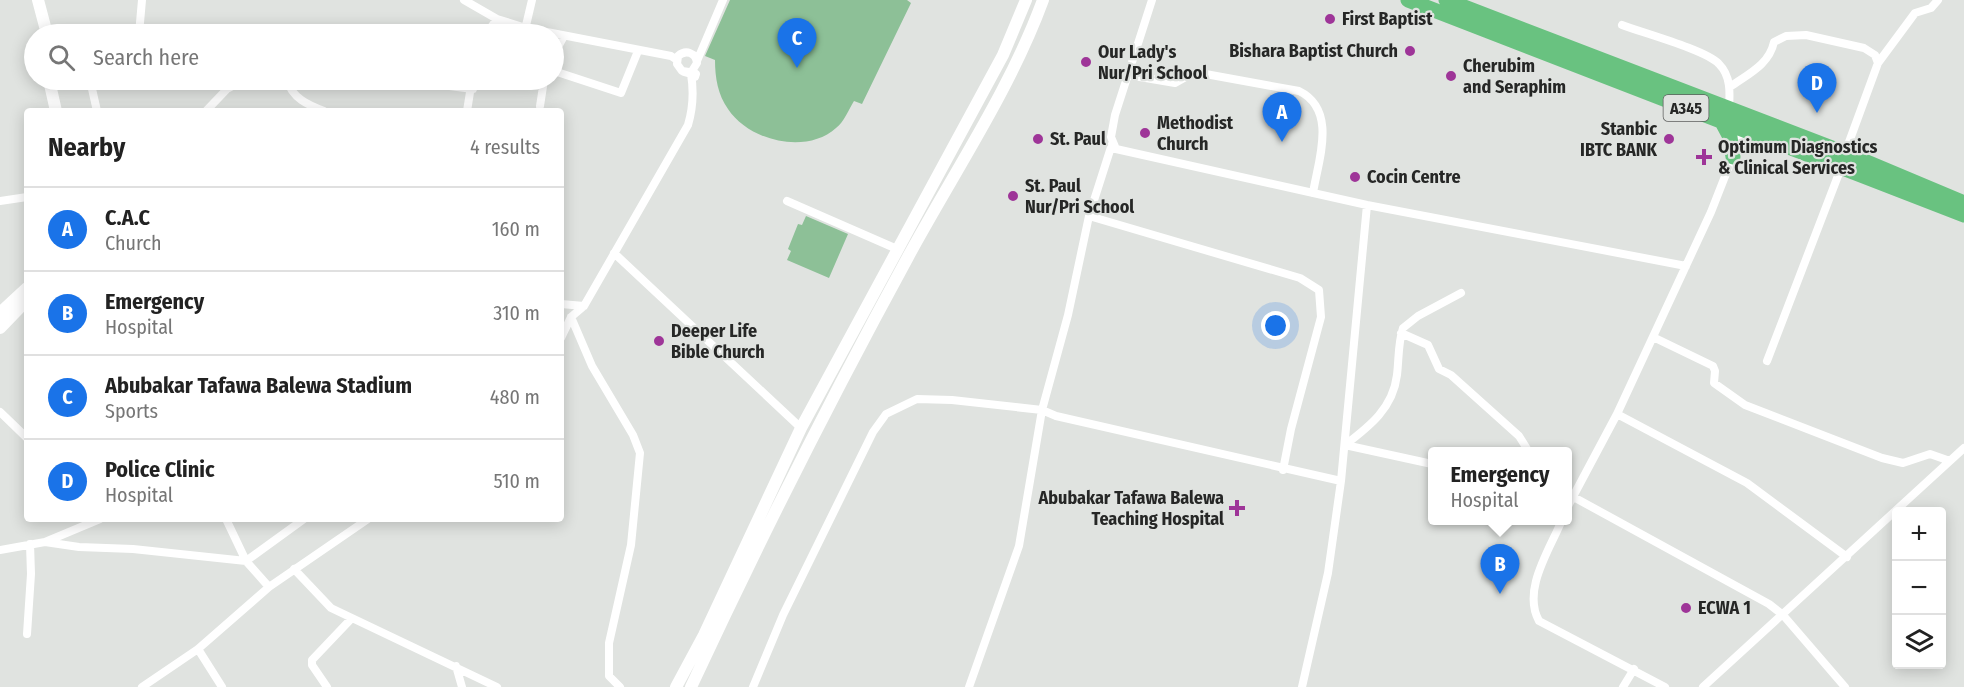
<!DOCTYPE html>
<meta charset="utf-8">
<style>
:root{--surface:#fff;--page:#f6f6f6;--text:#222;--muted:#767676;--line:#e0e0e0;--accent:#1a73e8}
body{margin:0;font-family:"Fira Sans Condensed",sans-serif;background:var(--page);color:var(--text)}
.controls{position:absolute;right:18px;bottom:18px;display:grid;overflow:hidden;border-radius:6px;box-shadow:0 3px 15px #0003}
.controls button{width:54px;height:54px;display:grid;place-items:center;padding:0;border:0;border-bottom:2px solid var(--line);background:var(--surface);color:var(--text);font:30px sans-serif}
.you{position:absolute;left:1276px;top:326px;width:21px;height:21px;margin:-15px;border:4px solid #fff;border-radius:50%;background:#1a73e8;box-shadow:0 0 0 9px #1a73e833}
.badge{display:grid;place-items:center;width:39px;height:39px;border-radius:50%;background:var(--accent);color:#fff;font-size:20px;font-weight:700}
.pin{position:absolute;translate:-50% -50px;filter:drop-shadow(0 2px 3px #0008)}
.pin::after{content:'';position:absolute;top:32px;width:21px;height:18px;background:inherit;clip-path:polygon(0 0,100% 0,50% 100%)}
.popup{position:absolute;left:1428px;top:447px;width:144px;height:78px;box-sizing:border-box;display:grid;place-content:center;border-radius:6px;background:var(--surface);filter:drop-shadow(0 2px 4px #0005);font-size:20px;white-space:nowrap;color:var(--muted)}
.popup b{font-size:22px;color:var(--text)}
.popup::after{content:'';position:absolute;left:50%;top:100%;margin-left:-12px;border:12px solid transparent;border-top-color:var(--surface)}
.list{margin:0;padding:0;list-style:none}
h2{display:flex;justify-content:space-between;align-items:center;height:78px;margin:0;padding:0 24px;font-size:26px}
h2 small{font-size:20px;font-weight:400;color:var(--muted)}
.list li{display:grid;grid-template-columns:39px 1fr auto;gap:18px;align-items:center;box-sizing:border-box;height:84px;padding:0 24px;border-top:2px solid var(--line)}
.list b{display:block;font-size:22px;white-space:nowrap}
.list p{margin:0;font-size:20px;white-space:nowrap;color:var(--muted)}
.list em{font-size:20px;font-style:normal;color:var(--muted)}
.icon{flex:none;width:33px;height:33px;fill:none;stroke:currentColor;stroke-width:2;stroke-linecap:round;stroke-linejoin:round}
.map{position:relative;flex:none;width:1964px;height:687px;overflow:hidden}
.search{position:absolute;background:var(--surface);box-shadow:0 3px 15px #0003;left:24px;top:24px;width:540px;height:66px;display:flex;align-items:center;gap:15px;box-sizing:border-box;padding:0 21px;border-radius:33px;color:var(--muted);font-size:22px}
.panel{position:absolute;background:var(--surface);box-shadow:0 3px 15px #0003;left:24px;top:108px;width:540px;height:414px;border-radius:6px}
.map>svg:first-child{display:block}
.grass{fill:#8dc097}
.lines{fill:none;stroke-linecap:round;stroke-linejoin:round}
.street{stroke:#fff;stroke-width:8}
.secondary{stroke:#fff;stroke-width:12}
.highway{stroke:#69c280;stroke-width:15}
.poi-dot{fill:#9e3598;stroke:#e0e3e0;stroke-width:2}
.labels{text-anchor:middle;stroke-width:4.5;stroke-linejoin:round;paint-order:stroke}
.shield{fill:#e0e3e0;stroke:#5e5f5e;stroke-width:1.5}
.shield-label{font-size:16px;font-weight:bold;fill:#262726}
.poi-label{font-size:18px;font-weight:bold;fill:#262726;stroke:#e0e3e0;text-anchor:start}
</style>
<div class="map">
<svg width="1964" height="687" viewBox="0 0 1964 687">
<rect width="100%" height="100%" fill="#e0e3e0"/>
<!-- grass -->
<path class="grass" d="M730,0H907L911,3L862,104L854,101C849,109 844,122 836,128C806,155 749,141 728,109C718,95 715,78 715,60L705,56Z
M806,216L848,234L829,278L787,260L791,251L788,249L798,224L802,225Z"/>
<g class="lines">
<!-- street -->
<path class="street" d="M464,0L497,19L526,28L671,56L677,60
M1152,0L1115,115L1111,137L1116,149L1367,205L1686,266
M1622,25C1643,33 1706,50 1719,64C1731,76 1730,93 1729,108
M139,34L142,0
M486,34L497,19
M524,34L532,0
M554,54L564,36
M697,61L723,0
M554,71L621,93L638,51
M689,72L682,71L677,64L678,56C686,49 696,53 697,63L692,71L696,74L695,77
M1128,75L1175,83L1191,74L1200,73L1299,91C1338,110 1318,161 1313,193
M90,80L97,111
M287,80C292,98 308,105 324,111
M402,80L473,89
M470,81L504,86L510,80
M1730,87C1748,74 1769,65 1774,42L1786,36L1806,35L1864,48L1875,55L1878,63
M540,106L544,80
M206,111L227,89L244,80
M467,111L471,86
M1845,153L1878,63L1915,13L1931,8L1938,0
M0,201L27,197
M787,201L897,249
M1089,216L1300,278L1319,290L1321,317L1291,429L1283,470
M614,253L801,428
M561,304L584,306
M571,317L592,366L633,435L640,453L631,545L609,643V676L620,687
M1401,333L1428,345L1439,369L1451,375L1519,436L1529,452
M1653,337L1713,366L1715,371L1714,383L1745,405L1882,458L1903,463L1930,454L1950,461
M561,338L571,317L584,306L688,125C693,108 694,92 691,74L684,72
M1767,361L1841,168
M0,412L27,438
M1617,414L1747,483L1847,557
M1345,445C1370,426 1393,408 1397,375C1399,358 1398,343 1403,328L1418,316L1461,293
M1345,445L1432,464
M1568,494L1769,604L1783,615L1845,687
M1568,506L1617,414L1711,212L1744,128
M226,519L246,561L269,587
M1562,520C1549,551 1522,590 1539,621L1665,687
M45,542L79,547L133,549L246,561L304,519
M0,550L45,542L100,519
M294,569L331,608L497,687
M27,634L31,574L30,544
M198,649L222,687
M456,666L462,687
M142,687L198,649L269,587L368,519
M327,687L312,665V660L351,619
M753,687L783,615L873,432L886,414L917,399L952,400L1042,410L1056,416L1341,481
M969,687L1019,546L1042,410L1068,315L1089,216L1112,144
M1302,687L1328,573L1341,481L1367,205
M1623,687L1634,669
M1703,687L1964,448"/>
<!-- secondary -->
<path class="secondary" d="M38,0L47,34
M49,80L56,111
M0,313L27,288
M0,328L27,300
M676,687L704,635L801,428L1003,55L1026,0
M691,687C759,541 831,398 908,257C954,172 1010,90 1043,0"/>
<!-- highway -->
<path class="highway" d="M1408,0L1964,215
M1446,0L1845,153L1964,203
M1722,122L1730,137L1733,157"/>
</g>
<!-- markers -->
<g class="poi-dot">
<circle cx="1330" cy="19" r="6"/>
<circle cx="1410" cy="51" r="6"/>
<circle cx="1086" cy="62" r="6"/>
<circle cx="1451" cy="76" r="6"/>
<circle cx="1145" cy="133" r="6"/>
<circle cx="1038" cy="139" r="6"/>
<circle cx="1669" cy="139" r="6"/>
<path d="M1701 148h6v6h6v6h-6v6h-6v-6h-6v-6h6z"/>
<circle cx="1355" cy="177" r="6"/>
<circle cx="1013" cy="196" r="6"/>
<circle cx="659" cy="341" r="6"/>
<path d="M1234 499h6v6h6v6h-6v6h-6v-6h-6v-6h6z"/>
<circle cx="1686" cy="608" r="6"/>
</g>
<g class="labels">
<!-- shield labels -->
<rect class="shield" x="1663.5" y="95" width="45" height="26" rx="4.5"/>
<g class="shield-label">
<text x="1686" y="114">A345</text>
</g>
<!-- poi labels -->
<g class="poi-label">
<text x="1342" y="25">First Baptist</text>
<text x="1398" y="57" text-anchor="end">Bishara Baptist Church</text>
<text x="1098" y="58">Our Lady's<tspan x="1098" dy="21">Nur/Pri School</tspan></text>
<text x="1463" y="72">Cherubim<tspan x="1463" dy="21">and Seraphim</tspan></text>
<text x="1157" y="129">Methodist<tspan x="1157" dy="21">Church</tspan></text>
<text x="1657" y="135" text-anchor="end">Stanbic<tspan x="1657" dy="21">IBTC BANK</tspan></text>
<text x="1050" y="145">St. Paul</text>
<text x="1718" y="153">Optimum Diagnostics<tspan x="1718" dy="21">&amp; Clinical Services</tspan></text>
<text x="1367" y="183">Cocin Centre</text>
<text x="1025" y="192">St. Paul<tspan x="1025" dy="21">Nur/Pri School</tspan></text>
<text x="671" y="337">Deeper Life<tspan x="671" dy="21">Bible Church</tspan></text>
<text x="1224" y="504" text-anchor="end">Abubakar Tafawa Balewa<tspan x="1224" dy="21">Teaching Hospital</tspan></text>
<text x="1698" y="614">ECWA 1</text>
</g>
</g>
</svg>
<div class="controls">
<button>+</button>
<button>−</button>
<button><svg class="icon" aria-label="layers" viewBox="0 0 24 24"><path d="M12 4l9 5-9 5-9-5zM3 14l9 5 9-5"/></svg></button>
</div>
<div class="you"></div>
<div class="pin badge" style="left:1282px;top:142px">A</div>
<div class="pin badge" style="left:1500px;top:594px">B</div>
<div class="popup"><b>Emergency</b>Hospital</div>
<div class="pin badge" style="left:797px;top:68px">C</div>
<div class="pin badge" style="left:1817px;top:113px">D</div>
<div class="search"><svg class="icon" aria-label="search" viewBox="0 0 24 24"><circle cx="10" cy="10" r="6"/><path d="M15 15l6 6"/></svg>Search here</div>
<section class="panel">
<h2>Nearby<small>4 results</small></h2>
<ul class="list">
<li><span class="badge">A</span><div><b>C.A.C</b><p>Church</p></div><em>160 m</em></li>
<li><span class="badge">B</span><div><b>Emergency</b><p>Hospital</p></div><em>310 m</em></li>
<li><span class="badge">C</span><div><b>Abubakar Tafawa Balewa Stadium</b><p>Sports</p></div><em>480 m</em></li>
<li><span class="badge">D</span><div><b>Police Clinic</b><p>Hospital</p></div><em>510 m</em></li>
</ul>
</section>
</div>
